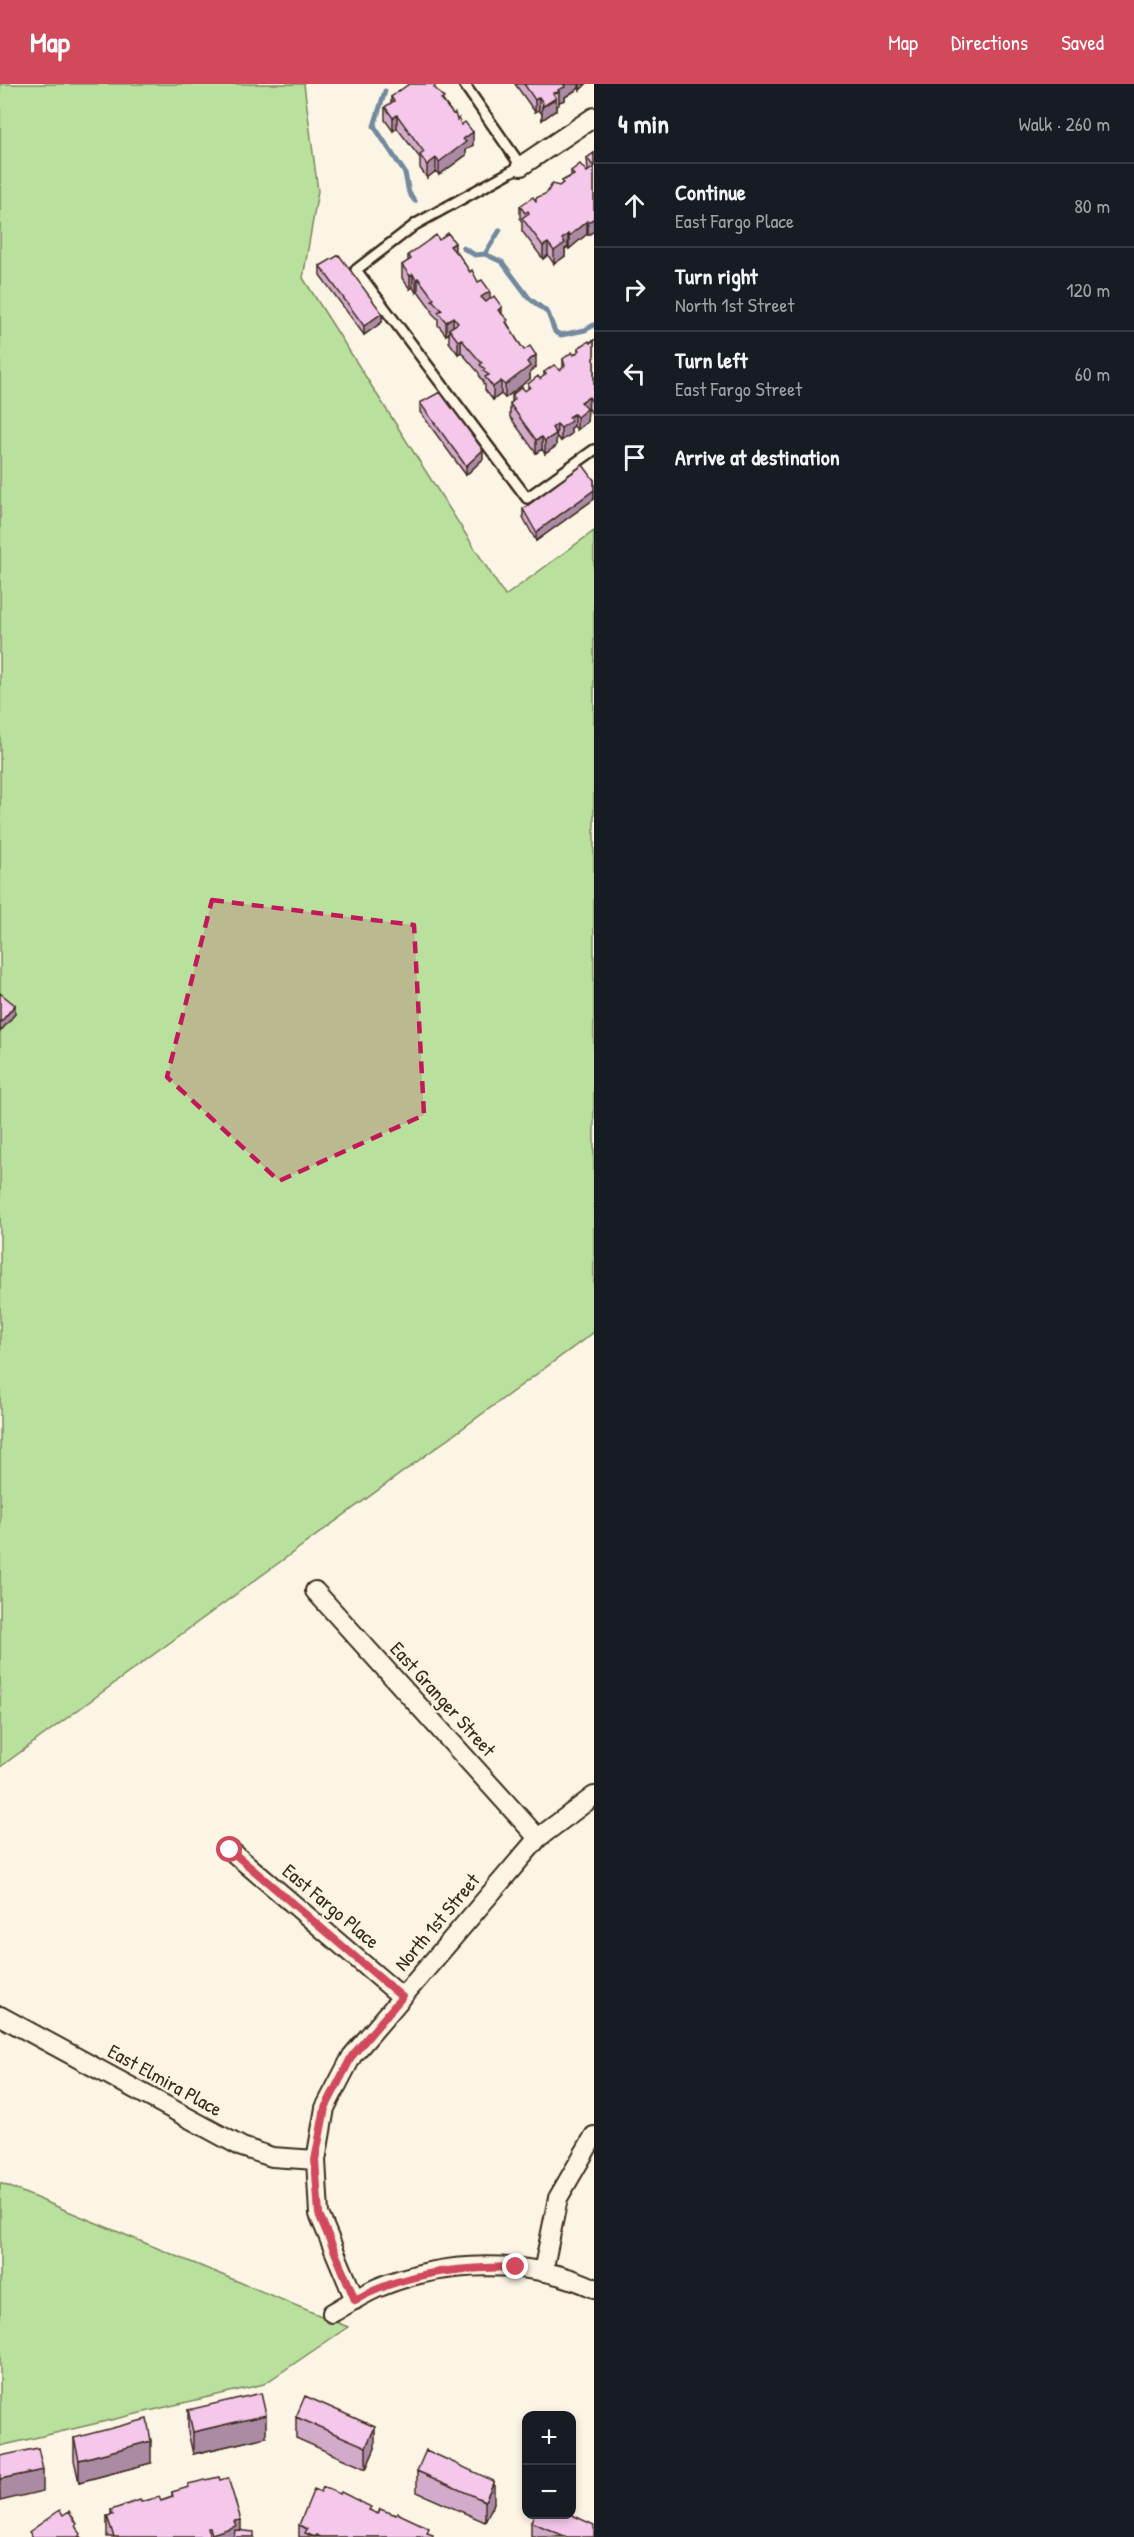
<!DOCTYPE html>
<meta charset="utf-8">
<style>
:root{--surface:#171b24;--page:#242831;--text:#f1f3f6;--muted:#9ea1a6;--line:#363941;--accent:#d1495b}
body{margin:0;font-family:"Patrick Hand",sans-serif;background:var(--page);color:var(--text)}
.controls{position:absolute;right:18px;bottom:18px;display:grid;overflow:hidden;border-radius:12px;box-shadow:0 3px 9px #0003}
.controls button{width:54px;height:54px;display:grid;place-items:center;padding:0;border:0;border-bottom:2px solid var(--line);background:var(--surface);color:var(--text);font:30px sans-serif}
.stop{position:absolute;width:18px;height:18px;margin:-14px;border:4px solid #d1495b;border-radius:50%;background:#fff}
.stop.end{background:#d1495b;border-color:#fff;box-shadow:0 2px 6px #0008}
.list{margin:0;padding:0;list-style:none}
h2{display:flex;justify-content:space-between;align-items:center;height:78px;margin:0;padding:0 24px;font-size:26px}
h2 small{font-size:20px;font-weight:400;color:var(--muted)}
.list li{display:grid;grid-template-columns:39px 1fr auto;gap:18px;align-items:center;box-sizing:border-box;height:84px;padding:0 24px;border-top:2px solid var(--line)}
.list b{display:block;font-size:22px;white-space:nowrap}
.list p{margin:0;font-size:20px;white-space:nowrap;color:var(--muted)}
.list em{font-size:20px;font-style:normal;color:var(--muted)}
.icon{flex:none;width:33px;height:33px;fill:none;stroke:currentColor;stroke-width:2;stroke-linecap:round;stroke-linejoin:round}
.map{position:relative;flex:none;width:594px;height:2453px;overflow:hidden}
header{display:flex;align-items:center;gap:36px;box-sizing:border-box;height:84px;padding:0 30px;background:var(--accent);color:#fff}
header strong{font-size:28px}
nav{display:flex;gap:33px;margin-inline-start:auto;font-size:21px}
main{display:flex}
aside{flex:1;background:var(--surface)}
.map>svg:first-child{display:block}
.green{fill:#b9e19d;stroke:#7a865e;stroke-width:1.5}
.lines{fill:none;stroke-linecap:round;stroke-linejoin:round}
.stream{stroke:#72899e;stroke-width:5}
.service-casing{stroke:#3b2a1e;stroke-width:14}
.minor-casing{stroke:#3b2a1e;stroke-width:22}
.service{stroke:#fcf5e5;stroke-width:9}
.minor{stroke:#fcf5e5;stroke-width:18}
.wall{fill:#d2abca;stroke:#3b2a1e;stroke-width:1.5}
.shaded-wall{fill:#ab8ba4;stroke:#3b2a1e;stroke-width:1.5}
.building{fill:#f4c7eb;stroke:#3b2a1e;stroke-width:1.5}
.route{stroke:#d1495b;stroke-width:8}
.marked{fill:#c2185b;fill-opacity:0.2;stroke:#c2185b;stroke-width:4.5;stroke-dasharray:12 8;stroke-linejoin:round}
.labels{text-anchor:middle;stroke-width:4.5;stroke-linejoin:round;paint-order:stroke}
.street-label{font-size:20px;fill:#3b2a1e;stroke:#fcf5e5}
</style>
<header>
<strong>Map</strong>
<nav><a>Map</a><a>Directions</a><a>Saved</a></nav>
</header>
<main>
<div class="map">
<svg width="594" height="2453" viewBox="0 0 594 2453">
<rect width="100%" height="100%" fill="#fcf5e5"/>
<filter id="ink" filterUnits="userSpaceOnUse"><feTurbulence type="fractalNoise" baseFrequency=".0167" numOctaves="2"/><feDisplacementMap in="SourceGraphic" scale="12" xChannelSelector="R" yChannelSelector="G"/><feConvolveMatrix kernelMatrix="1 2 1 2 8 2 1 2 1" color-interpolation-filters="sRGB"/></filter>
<g filter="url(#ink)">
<!-- green -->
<path class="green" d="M0,0H304L318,107L303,194L505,512L594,447V1248L0,1683Z
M0,2099L348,2243L264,2300L0,2362Z"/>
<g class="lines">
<!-- stream -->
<path class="stream" d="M385,7L374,42L405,89L409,109L415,117
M463,164L475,171L485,170L502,178L529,214L548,229L555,248L561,251L585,246L594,241
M485,170L500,146"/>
<!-- service casing -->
<g class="service-casing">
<path id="service" d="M464,0L521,82L416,140L356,186L527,414L594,366"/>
</g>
<!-- minor casing -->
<g class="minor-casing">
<path id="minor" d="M521,82L594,33
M315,1507L538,1754
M230,1766L402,1913
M0,1932L242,2063L272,2073L316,2076
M543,2188L558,2114L594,2052
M355,2216L319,2130L316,2076L325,2024L352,1972L538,1754L594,1712
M332,2229C346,2221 361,2211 377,2204C443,2176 528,2174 594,2204"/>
</g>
<!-- service -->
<use href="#service" class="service"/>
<!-- minor -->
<use href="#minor" class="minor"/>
</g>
<!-- wall -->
<path class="wall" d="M515,0H586L580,6L579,4L565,13V16L559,18V21L556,22V26L542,36V30L539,26L535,28Z
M438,8L444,18L461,41L473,61L466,66V71L439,91L436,87L427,94L420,84V74L397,44L393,47L385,36V23L391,19V13Z
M594,69V147L588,151L587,150L569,165L568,163L565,165V172L554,180L548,171L543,175L522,147V138L520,135V122L536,117L559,102L562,100V97L571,92V87L587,88L588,87L587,74Z
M439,156L455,168L478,198L490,215L502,230L517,256L536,283L530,288V295L505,314L501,310L493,316L485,306V301L483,300V296L480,294L479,289L461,268L458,270L449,258V249L446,251L438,241V235L432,229V226L418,207L416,209L413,203L410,205L402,194V181L408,177V171Z
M320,182L382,238L364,251L320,191Z
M594,256V331H593L589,325L587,326V338L577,346L574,342L571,344V350L561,357L557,353L556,354V362L545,370L542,365L536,369L510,333V320L512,318V311L525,307L528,305V300L540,295L544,292V288L560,286L563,284V275L574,271L578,268V264Z
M420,319L483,375L466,391L420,328Z
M594,396V415L536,457L523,433V425Z
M188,2326L266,2353L193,2370L188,2348Z
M296,2333L375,2364L366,2385L296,2354Z
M74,2354L151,2379L79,2398L74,2376Z
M417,2387L494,2419L485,2438L417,2408Z
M188,2400L241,2446L254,2453H107V2432L111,2431V2426L141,2418L161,2417L172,2413V2408L188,2404Z
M371,2427L429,2450L433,2453H299V2441Z
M531,2438L594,2453H531Z"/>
<!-- shaded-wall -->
<path class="shaded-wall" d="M566,0H579V4L565,13V16L559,18V8L558,6Z
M580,0H586L580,6Z
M539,13V26L535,28V16Z
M556,14V26L542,36V23Z
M397,31V44L393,47V34Z
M473,48V61L466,66V71L439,91V78L463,55Z
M436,74V87L427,94V81Z
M594,134V147L588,151V139Z
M587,137V150L569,165V152Z
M568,150V163L565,165V172L554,180V167L562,155Z
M455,159V171L450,162Z
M548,159V171L543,175V162Z
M413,190V203L410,205V192Z
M418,194V207L416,209V196Z
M490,207V219L481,225V213Z
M502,223V236L498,226Z
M382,229V238L364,251V242Z
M453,233V246L449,245V249L446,251V238Z
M461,255V268L458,270V257Z
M536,271V283L530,288V295L505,314V301L527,278Z
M501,297V310L493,316V303Z
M589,313L587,338L577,346V333L581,318Z
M594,318V331H593V319Z
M574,330V342L571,344V350L561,357V344L569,333Z
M557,340L556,362L545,370V357L552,344Z
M542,353V365L536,369V356Z
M483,366V375L466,391V382Z
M594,406V415L536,457V448Z
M15,921V930L0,948V939Z
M266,2331V2353L193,2370V2348Z
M375,2343V2364L366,2385V2363Z
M151,2357V2379L79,2398V2376Z
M43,2386V2407L0,2417V2395Z
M494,2397V2419L485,2438V2417Z
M241,2436V2453H212V2450L234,2437Z"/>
<!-- building -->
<path class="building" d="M409,0H437L434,3L444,14L441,15L444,19L453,30L455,29L457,36L459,34L461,41L465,38L473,48L463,55L466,58L439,78L436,74L427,81L420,71L424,68L397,31L393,34L385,23L394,17L391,13Z
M524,0H566L564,1L565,3L558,6L559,8L553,9L556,14L542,23L543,19L539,13L535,16Z
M594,69V134L588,139L587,137L569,152L568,150L562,155L565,159L554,167L548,159L543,162L522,134L529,129L528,127L525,129L520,122L533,113L536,117V114L547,109L552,100L559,102L563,99L562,97L574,91L571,87L580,80L587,88L594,83L587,74Z
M448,149L455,159L450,162L456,169L457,168L470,188L472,186L478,198L482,196L490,207L481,213L486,218L494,212L502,223L498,226L508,236L506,238L517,256L524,266L530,262L536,271L527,278L530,282L505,301L501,297L493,303L485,293L489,291L483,287L485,285L480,281L482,279L479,276L461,255L458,257L449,245L458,239L453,233L446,238L438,228L442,226L432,216L434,215L418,194L416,196L413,190L410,192L402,181L411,175L408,171L436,151L439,156Z
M339,171L382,229L364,242L320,182Z
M594,256V318L593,319L589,313L581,318L587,325L577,333L574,330L569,333L571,337L561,344L557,340L552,344L556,350L545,357L542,353L536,356L510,320L515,315L512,311L522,303L525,307L530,303L528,300L538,292L540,295L546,290L544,288L554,281L560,286L565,282L563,275L572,268L574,271L580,266L578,264L589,257L590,259Z
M440,308L483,366L466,382L420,319Z
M583,381L594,396V406L536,448L523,425Z
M0,909L15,921L0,939Z
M261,2309L266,2331L193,2348L188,2326Z
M305,2312L375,2343L366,2363L296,2333Z
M147,2335L151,2357L79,2376L74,2354Z
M38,2364L43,2386L0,2395V2372Z
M426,2366L494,2397L485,2417L417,2387Z
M219,2393L220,2396L228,2394L241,2436L234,2437L236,2442L212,2450L210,2444H208L210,2452L206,2453H114L107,2432L113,2431L111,2426L140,2416L141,2418L159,2413L161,2417L173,2413L172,2408L189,2403L188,2400Z
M323,2403L340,2410L341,2408L371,2423L369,2426L378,2430L380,2425L396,2431L397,2429L429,2444L427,2449L433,2451L432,2453H321L316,2451L315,2453L305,2449L307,2445L299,2441L314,2405L321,2408Z
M60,2426L63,2431L69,2427L77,2440L75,2442L81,2450L79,2452L82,2453H33L29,2448Z
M534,2430H570L594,2441V2453H567L531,2438Z
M235,2446L254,2448V2453H234Z"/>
</g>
<g class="lines" filter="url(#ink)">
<!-- route -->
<path class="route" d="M230,1766L402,1913L352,1972L325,2024L315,2076L319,2130L355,2216C408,2187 457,2184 516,2183"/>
</g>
<!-- marked area -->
<path class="marked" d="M212,816L414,841L424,1031L279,1097L167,993Z"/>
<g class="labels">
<!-- street labels -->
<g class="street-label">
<text transform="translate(443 1615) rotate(48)" y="7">East Granger Street</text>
<text transform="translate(331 1822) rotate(40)" y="7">East Fargo Place</text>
<text transform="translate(437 1838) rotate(-50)" y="7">North 1st Street</text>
<text transform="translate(165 1996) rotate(29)" y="7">East Elmira Place</text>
</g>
</g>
</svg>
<div class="controls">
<button>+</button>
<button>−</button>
</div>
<div class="stop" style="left:230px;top:1766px"></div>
<div class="stop end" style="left:516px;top:2183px"></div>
</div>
<aside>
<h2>4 min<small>Walk · 260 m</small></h2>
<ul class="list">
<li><svg class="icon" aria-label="ahead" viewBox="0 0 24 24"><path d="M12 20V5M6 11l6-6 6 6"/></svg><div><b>Continue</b><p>East Fargo Place</p></div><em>80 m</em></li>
<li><svg class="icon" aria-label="right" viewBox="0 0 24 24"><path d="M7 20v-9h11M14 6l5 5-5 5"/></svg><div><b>Turn right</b><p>North 1st Street</p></div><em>120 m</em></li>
<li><svg class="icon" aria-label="left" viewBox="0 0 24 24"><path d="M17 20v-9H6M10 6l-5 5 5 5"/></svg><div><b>Turn left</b><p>East Fargo Street</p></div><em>60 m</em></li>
<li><svg class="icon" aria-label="arrive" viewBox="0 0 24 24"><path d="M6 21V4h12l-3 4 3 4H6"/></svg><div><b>Arrive at destination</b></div></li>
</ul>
</aside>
</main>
